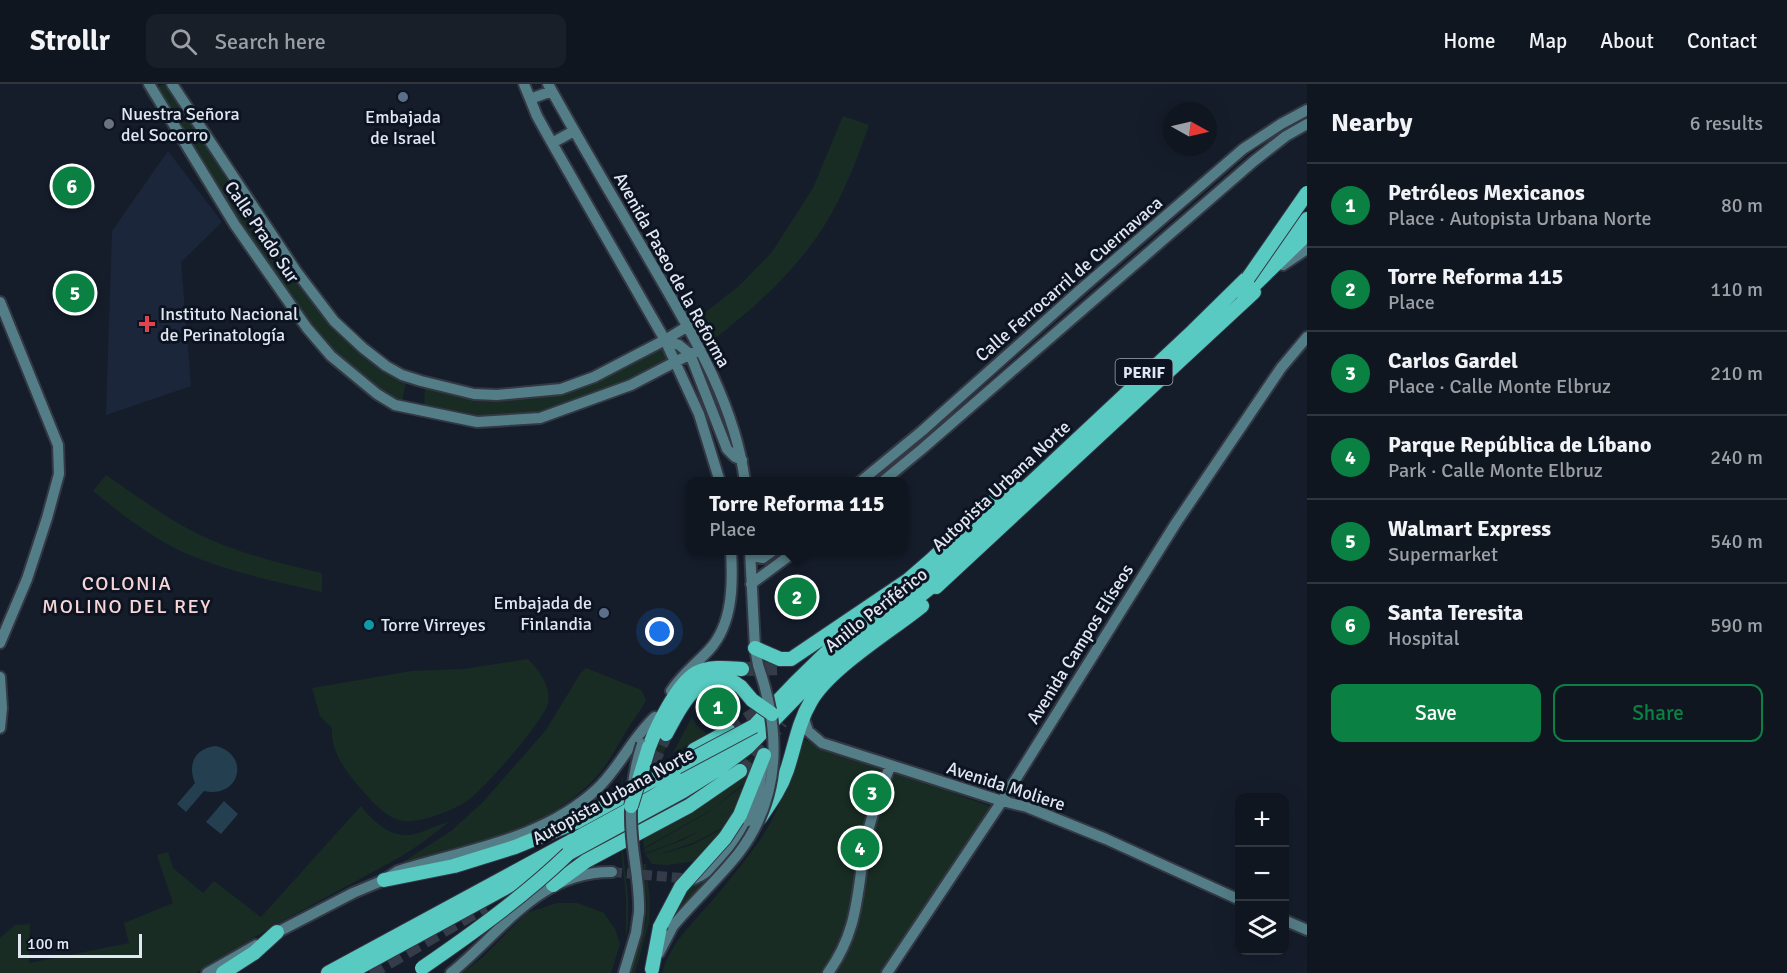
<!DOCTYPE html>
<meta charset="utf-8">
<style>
:root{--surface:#101620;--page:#191f29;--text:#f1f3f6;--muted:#9c9fa5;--line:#30353e;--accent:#0b8043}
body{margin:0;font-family:Signika,sans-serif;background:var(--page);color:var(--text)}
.controls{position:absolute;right:18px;bottom:18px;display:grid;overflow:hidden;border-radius:12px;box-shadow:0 6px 24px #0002}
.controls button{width:54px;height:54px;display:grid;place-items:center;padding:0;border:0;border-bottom:2px solid var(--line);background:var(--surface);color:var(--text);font:30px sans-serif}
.compass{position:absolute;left:1163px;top:18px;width:54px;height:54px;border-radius:50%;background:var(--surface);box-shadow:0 6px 24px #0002;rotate:98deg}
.scale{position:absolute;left:18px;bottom:15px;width:124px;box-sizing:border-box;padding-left:6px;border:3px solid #e1e7f2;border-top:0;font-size:16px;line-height:21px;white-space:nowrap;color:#e1e7f2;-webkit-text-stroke:4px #0c1421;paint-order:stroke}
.you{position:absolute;left:660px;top:548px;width:21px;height:21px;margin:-15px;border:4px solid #fff;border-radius:50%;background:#1a73e8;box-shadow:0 0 0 9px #1a73e833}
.badge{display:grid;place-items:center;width:39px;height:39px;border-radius:50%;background:var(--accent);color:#fff;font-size:20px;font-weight:700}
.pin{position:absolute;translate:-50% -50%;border:3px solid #fff;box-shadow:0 2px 6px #0006}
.popup{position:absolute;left:686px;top:393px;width:222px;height:78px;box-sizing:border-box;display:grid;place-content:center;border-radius:12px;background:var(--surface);filter:drop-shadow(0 2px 4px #0005);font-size:20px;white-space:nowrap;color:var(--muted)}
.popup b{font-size:22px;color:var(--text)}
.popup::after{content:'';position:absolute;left:50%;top:100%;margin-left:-12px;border:12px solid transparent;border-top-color:var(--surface)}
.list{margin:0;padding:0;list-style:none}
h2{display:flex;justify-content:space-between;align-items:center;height:78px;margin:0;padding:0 24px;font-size:26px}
h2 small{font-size:20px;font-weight:400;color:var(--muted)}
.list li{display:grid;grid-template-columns:39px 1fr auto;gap:18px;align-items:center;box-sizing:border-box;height:84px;padding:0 24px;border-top:2px solid var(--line)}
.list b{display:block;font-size:22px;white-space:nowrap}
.list p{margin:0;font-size:20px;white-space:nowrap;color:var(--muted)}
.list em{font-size:20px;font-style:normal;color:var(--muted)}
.actions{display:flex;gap:12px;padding:18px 24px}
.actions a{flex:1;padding:14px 0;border:2px solid var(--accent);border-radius:12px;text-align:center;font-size:21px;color:var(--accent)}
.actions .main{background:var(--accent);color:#fff}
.icon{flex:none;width:33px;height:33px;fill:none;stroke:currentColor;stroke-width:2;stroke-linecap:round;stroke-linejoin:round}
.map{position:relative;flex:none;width:1307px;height:889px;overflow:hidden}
header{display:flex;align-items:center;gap:36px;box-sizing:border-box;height:84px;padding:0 30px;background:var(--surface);border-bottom:2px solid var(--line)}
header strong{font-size:28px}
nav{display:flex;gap:33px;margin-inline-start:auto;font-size:21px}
.search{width:420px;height:54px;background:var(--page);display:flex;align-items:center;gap:15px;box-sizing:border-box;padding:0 21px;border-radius:12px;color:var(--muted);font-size:22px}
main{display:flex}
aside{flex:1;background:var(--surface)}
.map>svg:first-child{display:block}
.built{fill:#1b263a}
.green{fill:#182c23}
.water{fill:#243f4f}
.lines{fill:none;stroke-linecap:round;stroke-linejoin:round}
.secondary-tunnel{stroke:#343b49;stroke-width:10;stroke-dasharray:10 5;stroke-linecap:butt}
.highway-tunnel{stroke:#343b49;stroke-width:14;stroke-dasharray:14 7;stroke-linecap:butt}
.secondary-casing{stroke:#343844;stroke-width:14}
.highway-casing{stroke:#343844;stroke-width:16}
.secondary{stroke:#547e87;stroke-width:10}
.highway{stroke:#59cac1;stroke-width:14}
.secondary-bridge-casing{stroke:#343844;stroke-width:14;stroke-linecap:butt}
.highway-bridge-casing{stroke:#343844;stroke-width:16;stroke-linecap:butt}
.secondary-bridge{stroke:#547e87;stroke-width:10}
.highway-bridge{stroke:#59cac1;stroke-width:14}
.service-dot{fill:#5c6f8a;stroke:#0c1421;stroke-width:2}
.worship-dot{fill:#6b7280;stroke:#0c1421;stroke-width:2}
.health-dot{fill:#e0444e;stroke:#0c1421;stroke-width:2}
.culture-dot{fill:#0f9aa8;stroke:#0c1421;stroke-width:2}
.labels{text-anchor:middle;stroke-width:6;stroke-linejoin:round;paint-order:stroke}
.shield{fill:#0c1421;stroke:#a1a8b3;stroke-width:1.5}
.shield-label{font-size:16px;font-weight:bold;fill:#e1e7f2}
.poi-label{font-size:18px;fill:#e1e7f2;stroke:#0c1421;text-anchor:start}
.street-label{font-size:18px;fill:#e1e7f2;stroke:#0c1421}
.neighbourhood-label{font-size:20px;letter-spacing:1.5px;fill:#f8d5d6;stroke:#0c1421}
</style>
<header>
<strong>Strollr</strong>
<div class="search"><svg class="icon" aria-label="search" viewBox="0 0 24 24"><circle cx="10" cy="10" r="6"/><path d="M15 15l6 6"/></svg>Search here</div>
<nav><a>Home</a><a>Map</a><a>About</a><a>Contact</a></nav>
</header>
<main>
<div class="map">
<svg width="1307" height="889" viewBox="0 0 1307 889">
<rect width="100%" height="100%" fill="#151d2b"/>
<!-- built -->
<path class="built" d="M168,67L222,138L181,178L191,302L106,331L112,147Z"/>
<!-- green -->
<path class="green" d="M164,0L336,239L404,288L406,298L402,318L374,304L322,263L145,9Z
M843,32L869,41C855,81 839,123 814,157C786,196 750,227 713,256L688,242L740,201L772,168L813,104Z
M665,256L675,278L539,332L482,334L424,325L425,301L479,310L557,306Z
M106,391C141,415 176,442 216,458C250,472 286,481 322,489V508C276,498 229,488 185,469C152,454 121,430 93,407Z
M528,575C539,586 551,602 548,619C544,637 487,701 471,714C458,725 419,740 402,737C384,733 369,714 357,700C344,685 330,665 332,644L320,632L312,604L412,587L464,585Z
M586,584L641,606L646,616C640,628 631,639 624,651C616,664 609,678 599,690C549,746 474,761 404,780L403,778L451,747L482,719L546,646L580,590Z
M692,633L697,642L707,650L673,669Z
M663,649L671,653L646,706L644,705L649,684Z
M799,654L995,724L929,823L881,889H662C671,857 696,836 717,811C734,790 753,768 767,745C785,715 790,687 799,654Z
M753,672L747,697L711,726L644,764L643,752Z
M622,694H623L619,735L628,812V839L626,856V813L618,736Z
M747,699L738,722L710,741L737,723L726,742L695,758L655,772L692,761L726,743L696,777L667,781L652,780L645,770L681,757L701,746L671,760L645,769L644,765L707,729Z
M361,722C372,736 388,752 408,751C422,750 435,741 449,738L419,761L400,773L270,844L196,889H0V854L15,841L30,840L29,879L129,859L124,839L173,819L157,771L168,768L173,784L203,809L214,797L261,833Z
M643,780H646L650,817L649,839L635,889H631L646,837L647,818Z
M712,790V791L672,832L685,804Z
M557,819H577L604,829L615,845L620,860L611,889H462L483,873L526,829Z"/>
<!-- water -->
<path class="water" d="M697 623a22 22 0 1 1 44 0a22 22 0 1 1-44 0Z
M216,662C251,671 240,715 204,707L186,728L177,720L195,699C187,680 195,664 216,662Z
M224,717L238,730L221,750L206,738Z"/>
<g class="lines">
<!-- secondary-tunnel -->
<path class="secondary-tunnel" d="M612,788L692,795"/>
<!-- highway-tunnel -->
<path class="highway-tunnel" d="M742,585L784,584
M729,647L764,624
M740,687L750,681L781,638
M638,696L653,678L666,650
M370,889L485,822"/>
<!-- secondary casing -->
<g class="secondary-casing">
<path id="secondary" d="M149,0L235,141L307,244L331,272L377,310L395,321L477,338L540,334L631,301L700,265
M172,0L296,187L334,237L363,264L386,282L402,291L421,297L474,310L497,311L561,305L594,293L665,256L688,242
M524,0L537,32L552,59L665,256L699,330L720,398
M548,0C581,60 616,118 650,177C690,246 735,318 745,398
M530,15L552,7
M552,59L574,47
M1283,181L1307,165
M0,218L58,361L59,390L47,434L27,495L0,559
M665,256L679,261L690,270L727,365L735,373L742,376
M860,398L922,347L1080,206L1243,65L1281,40L1307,26
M882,398L922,365L1254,77L1286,52L1307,40
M750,466L755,564L758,581
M751,472L763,474L774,466
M751,500L797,466
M0,593L2,624L0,644
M671,607C682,590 696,580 709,566C733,540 733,500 731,466
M803,632L808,647L822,659L1002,717L1027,723L1106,755L1240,816
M694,795C718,785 736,759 748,737
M1284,836L1307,846
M272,851L353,809L384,796L398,787C467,765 542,756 597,705C620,683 632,654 655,633
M659,869L673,842
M207,889L256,861
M451,889C502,848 539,787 612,788
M624,889L636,849L639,828
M828,889C861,843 856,804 867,752C872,728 882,705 890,682
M887,889L1002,717L1176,439L1281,284L1307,253"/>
</g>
<!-- highway casing -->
<g class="highway-casing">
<path id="highway" d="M1244,211L1307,150
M936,503L1254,208
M755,564L780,575H791L908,496L931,476L996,415L1007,408L1019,405
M666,650C681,622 704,574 741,603
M649,663C657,642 677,600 696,589C710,582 728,584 742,585
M694,666L729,647
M760,734C771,718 781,704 787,686C795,662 798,639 811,617C830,584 891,547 922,522
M384,796L454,782L515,763L576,738L677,683
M553,801L586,777L689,722L740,687
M652,885L660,843
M223,889L254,869L277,848
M328,889L651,714L727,667L754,642L795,599L834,561L940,484L1193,247L1307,135
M349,889L683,707L720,684L748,663L834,574L911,519L941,495"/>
</g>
<!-- secondary -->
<use href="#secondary" class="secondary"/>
<!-- highway -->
<use href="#highway" class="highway"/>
<!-- secondary-bridge casing -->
<g class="secondary-bridge-casing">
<path id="secondary-bridge" d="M748,737L758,711L763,681
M639,828C640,803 634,778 632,753C629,721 632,691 642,660
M673,842C694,817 718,795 738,770C782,713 781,647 758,581"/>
</g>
<!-- highway-bridge casing -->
<g class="highway-bridge-casing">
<path id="highway-bridge" d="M1248,194L1307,109
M741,603L752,616L772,630
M677,683L754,642
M631,722L649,663
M660,843L681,803L725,754L740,731L764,671
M422,884C473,849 523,813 568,770"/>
</g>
<!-- secondary-bridge -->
<use href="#secondary-bridge" class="secondary-bridge"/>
<!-- highway-bridge -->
<use href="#highway-bridge" class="highway-bridge"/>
</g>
<!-- markers -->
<g class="service-dot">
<circle cx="403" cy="13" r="6"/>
<circle cx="604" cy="529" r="6"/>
</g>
<circle class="worship-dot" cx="109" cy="40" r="6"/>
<path class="health-dot" d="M144 231h6v6h6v6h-6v6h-6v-6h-6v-6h6z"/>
<circle class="culture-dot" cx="369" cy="541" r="6"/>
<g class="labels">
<!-- shield labels -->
<rect class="shield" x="1115.5" y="275" width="57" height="26" rx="4.5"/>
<g class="shield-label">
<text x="1144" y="294">PERIF</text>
</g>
<!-- poi labels -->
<g class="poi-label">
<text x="121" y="36">Nuestra Señora<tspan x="121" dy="21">del Socorro</tspan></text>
<text x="403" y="39" text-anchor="middle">Embajada<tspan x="403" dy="21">de Israel</tspan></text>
<text x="160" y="236">Instituto Nacional<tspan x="160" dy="21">de Perinatología</tspan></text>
<text x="592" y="525" text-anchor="end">Embajada de<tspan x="592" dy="21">Finlandia</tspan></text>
<text x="381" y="547">Torre Virreyes</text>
</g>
<!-- street labels -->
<g class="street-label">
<text transform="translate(262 148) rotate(56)" y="6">Calle Prado Sur</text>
<text transform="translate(672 186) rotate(61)" y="6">Avenida Paseo de la Reforma</text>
<text transform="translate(1069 195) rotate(-41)" y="6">Calle Ferrocarril de Cuernavaca</text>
<text transform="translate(1001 402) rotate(-43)" y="6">Autopista Urbana Norte</text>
<text transform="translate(876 526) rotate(-38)" y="6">Anillo Periférico</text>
<text transform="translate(1080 560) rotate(-58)" y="6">Avenida Campos Elíseos</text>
<text transform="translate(1006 702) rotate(18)" y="6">Avenida Moliere</text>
<text transform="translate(613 712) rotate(-29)" y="6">Autopista Urbana Norte</text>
</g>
<!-- neighbourhood labels -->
<g class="neighbourhood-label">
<text x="127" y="506">COLONIA<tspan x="127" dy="23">MOLINO DEL REY</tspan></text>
</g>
</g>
</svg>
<div class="controls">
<button>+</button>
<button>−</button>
<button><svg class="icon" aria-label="layers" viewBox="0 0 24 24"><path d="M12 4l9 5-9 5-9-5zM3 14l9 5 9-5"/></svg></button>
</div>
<svg class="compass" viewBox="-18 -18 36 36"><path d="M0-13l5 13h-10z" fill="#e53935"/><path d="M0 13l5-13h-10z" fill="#9c9fa5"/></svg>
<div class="scale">100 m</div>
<div class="you"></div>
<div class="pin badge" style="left:718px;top:623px">1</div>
<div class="pin badge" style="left:797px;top:513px">2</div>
<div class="popup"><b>Torre Reforma 115</b>Place</div>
<div class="pin badge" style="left:872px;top:709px">3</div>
<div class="pin badge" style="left:860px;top:764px">4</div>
<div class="pin badge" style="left:75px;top:209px">5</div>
<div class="pin badge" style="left:72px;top:102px">6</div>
</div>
<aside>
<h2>Nearby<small>6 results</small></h2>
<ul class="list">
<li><span class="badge">1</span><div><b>Petróleos Mexicanos</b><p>Place · Autopista Urbana Norte</p></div><em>80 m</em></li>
<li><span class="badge">2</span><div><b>Torre Reforma 115</b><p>Place</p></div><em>110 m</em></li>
<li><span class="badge">3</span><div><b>Carlos Gardel</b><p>Place · Calle Monte Elbruz</p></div><em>210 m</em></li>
<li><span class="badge">4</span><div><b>Parque República de Líbano</b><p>Park · Calle Monte Elbruz</p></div><em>240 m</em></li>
<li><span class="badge">5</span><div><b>Walmart Express</b><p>Supermarket</p></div><em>540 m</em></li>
<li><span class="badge">6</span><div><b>Santa Teresita</b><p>Hospital</p></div><em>590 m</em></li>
</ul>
<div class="actions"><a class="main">Save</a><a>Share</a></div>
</aside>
</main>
